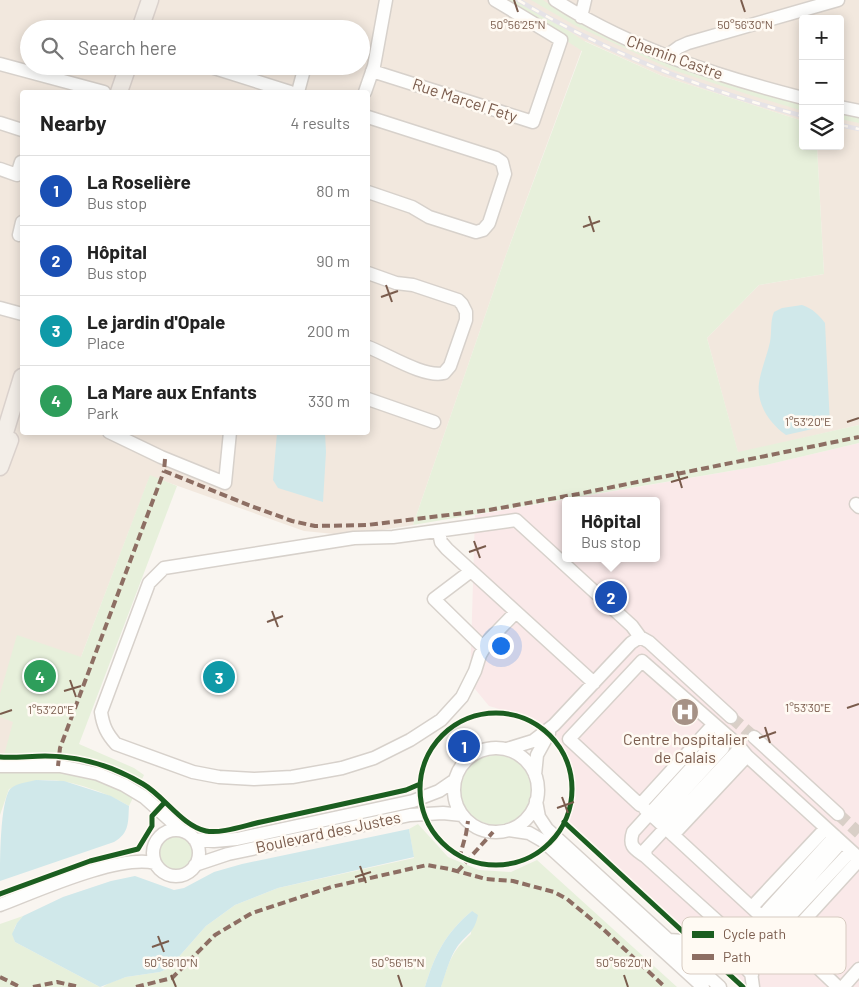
<!DOCTYPE html>
<meta charset="utf-8">
<style>
:root{--surface:#fff;--page:#f2f2f2;--text:#222;--muted:#767676;--line:#e0e0e0;--accent:#db2777}
body{margin:0;font-family:Barlow,sans-serif;background:var(--page);color:var(--text)}
.controls{position:absolute;right:15px;top:15px;display:grid;overflow:hidden;border-radius:5px;box-shadow:0 2px 12px #0003}
.controls button{width:45px;height:45px;display:grid;place-items:center;padding:0;border:0;border-bottom:1px solid var(--line);background:var(--surface);color:var(--text);font:25px sans-serif}
.you{position:absolute;left:500px;top:645px;width:18px;height:18px;margin:-12px;border:4px solid #fff;border-radius:50%;background:#1a73e8;box-shadow:0 0 0 8px #1a73e833}
.badge{display:grid;place-items:center;width:32px;height:32px;border-radius:50%;background:var(--accent);color:#fff;font-size:16px;font-weight:700}
.pin{position:absolute;translate:-50% -50%;border:2px solid #fff;box-shadow:0 1px 5px #0006}
.popup{position:absolute;left:562px;top:497px;width:98px;height:65px;box-sizing:border-box;display:grid;place-content:center;border-radius:5px;background:var(--surface);filter:drop-shadow(0 1px 4px #0005);font-size:16px;white-space:nowrap;color:var(--muted)}
.popup b{font-size:19px;color:var(--text)}
.popup::after{content:'';position:absolute;left:50%;top:100%;margin-left:-10px;border:10px solid transparent;border-top-color:var(--surface)}
.list{margin:0;padding:0;list-style:none}
h2{display:flex;justify-content:space-between;align-items:center;height:65px;margin:0;padding:0 20px;font-size:21px}
h2 small{font-size:16px;font-weight:400;color:var(--muted)}
.list li{display:grid;grid-template-columns:32px 1fr auto;gap:15px;align-items:center;box-sizing:border-box;height:70px;padding:0 20px;border-top:1px solid var(--line)}
.list b{display:block;font-size:19px;white-space:nowrap}
.list p{margin:0;font-size:16px;white-space:nowrap;color:var(--muted)}
.list em{font-size:16px;font-style:normal;color:var(--muted)}
.icon{flex:none;width:28px;height:28px;fill:none;stroke:currentColor;stroke-width:2;stroke-linecap:round;stroke-linejoin:round}
.map{position:relative;flex:none;width:859px;height:987px;overflow:hidden}
.search{position:absolute;background:var(--surface);box-shadow:0 2px 12px #0003;left:20px;top:20px;width:350px;height:55px;display:flex;align-items:center;gap:12px;box-sizing:border-box;padding:0 18px;border-radius:28px;color:var(--muted);font-size:19px}
.panel{position:absolute;background:var(--surface);box-shadow:0 2px 12px #0003;left:20px;top:90px;width:350px;height:345px;border-radius:5px}
.map>svg:first-child{display:block}
.residential{fill:#f2e8de;fill-rule:evenodd}
.medical{fill:#fae9e9;fill-rule:evenodd}
.green{fill:#e7f0db}
.water{fill:#d0e8ea}
.lines{fill:none;stroke-linecap:round;stroke-linejoin:round}
.minor-tunnel{stroke:#d9cfc7;stroke-width:12;stroke-dasharray:12 6;stroke-linecap:butt}
.minor-casing{stroke:#d7d1cb;stroke-width:15}
.major-casing{stroke:#dad1cc;stroke-width:19}
.minor{stroke:#fefefd;stroke-width:12}
.major{stroke:#f3eee8;stroke-width:16}
.rail-casing{stroke:#e6e3e7;stroke-width:4.5}
.rail{stroke:#fffaf3;stroke-width:2.5;stroke-dasharray:8;stroke-linecap:butt}
.quiet{stroke:#8d6e63;stroke-width:4;stroke-dasharray:8 4;stroke-linecap:butt}
.cycleway-casing{stroke:#fffaf3;stroke-width:8}
.cycleway{stroke:#1b5e20;stroke-width:5}
.ticks{fill:none;stroke:#7a5c4d;stroke-width:2}
.labels{text-anchor:middle;stroke-width:5;stroke-linejoin:round;paint-order:stroke}
.street-label{font-size:16px;fill:#7a5c4d;stroke:#fffaf3}
.poi-label{font-size:16px;fill:#7a5c4d;stroke:#fffaf3}
.key{fill:#fffaf3;stroke:#d7cbc1;stroke-width:1}
.key-label{font-size:14px;fill:#7a5c4d}
.ticks-label{font-size:12px;text-anchor:middle;fill:#7a5c4d;stroke:#fffaf3;stroke-width:5;stroke-linejoin:round;paint-order:stroke}
</style>
<div class="map">
<svg width="859" height="987" viewBox="0 0 859 987">
<rect width="100%" height="100%" fill="#f9f5f0"/>
<!-- residential -->
<path class="residential" d="M0,0H859V425L738,453L707,338L759,285L824,274L817,146H840V19H803V121L662,76L585,41L506,255L413,525L382,530L334,534L304,531L150,476L81,657L0,770ZM29,29H361V66H29ZM22,92H368V432H22Z"/>
<!-- medical -->
<path class="medical" d="M859,443V987H748L567,821L574,802L575,788L573,769L568,756L558,741L533,719L489,706L470,683L475,515L766,465ZM566,501H656V558H566Z"/>
<!-- green -->
<path class="green" d="M504,0H521L584,41L662,76L803,121V146H817L824,274L759,285L707,338L738,452L859,425V443L766,465L413,525L506,255L582,51Z
M531,0H543L563,14L617,39L803,102V111L750,95L673,70L576,26Z
M840,112L859,116V123L840,119Z
M150,475L177,486L79,744L134,768L144,775L129,806C105,792 63,776 35,781C27,782 18,787 9,789L0,815V770L13,722L0,717V694L17,635L81,657Z
M461 790a35 35 0 1 1 70 0a35 35 0 1 1-70 0Z
M418,824L448,857L479,870L511,872L537,860L677,987H441C449,962 451,952 471,934L472,911C446,932 434,956 425,987H103L109,983L126,977L160,972L169,968L206,926L235,905L278,888L414,858L409,829Z
M158 853a18 18 0 1 1 36 0a18 18 0 1 1-36 0Z
M23,916C15,925 11,930 15,942L100,987H0V924Z"/>
<!-- water -->
<path class="water" d="M802,305C813,309 818,314 825,323L830,425L786,435C770,424 756,404 759,383C761,369 767,356 770,342C772,332 770,321 774,312L782,308Z
M277,433H325L326,452L323,502L278,488L273,480Z
M36,780L64,781L111,796L129,806C128,821 130,833 114,842L0,881C0,861 0,803 10,789C17,783 28,782 36,780Z
M409,829L414,857L278,888L235,905L206,926L169,968L160,972L126,977L100,987L15,942L12,934L17,923L23,916L63,897L111,881L135,876L174,890L184,888L214,872L242,864Z
M472,911L478,915C474,934 467,933 457,947C449,959 446,973 441,987H425C434,956 446,932 472,911Z"/>
<g class="lines">
<!-- minor-tunnel -->
<path class="minor-tunnel" d="M731,717L754,737
M838,814L859,833"/>
<!-- minor casing -->
<g class="minor-casing">
<path id="minor" d="M555,0C629,48 717,76 803,98
M581,17L585,0
M668,55L679,47L688,43L838,0
M0,64L104,92
M208,66L290,92
M372,71L533,122L561,40L495,0
M298,92L305,66
M365,92L374,66L386,0
M840,107L859,111
M368,117L496,158L502,162L505,174L489,223L483,230L476,232L429,217L412,207L368,192
M0,123L22,130
M0,169L17,175L21,162
M19,235L22,222
M368,273L396,283L413,285L458,300L462,304L466,312V320L450,366L444,373C424,378 387,354 368,347
M0,308L22,314
M368,399L434,422
M109,432L161,457L225,483L230,432
M856,504L859,507
M439,532L441,542L447,549L594,683
M471,571L434,599L484,648
M516,612L488,641L480,655L475,671L462,697L441,720L410,740L374,758L342,768L292,777L254,779L219,777L193,772L116,744C107,734 103,726 101,712L149,583L164,568L354,538L393,537L516,520L632,626L640,637L649,642L731,717
M713,725L640,805L569,739L642,661L738,745L747,756L859,858
M723,733L633,832C628,847 635,849 646,857L755,955
M754,737L838,814
M454 790a42 42 0 1 1 84 0a42 42 0 1 1-84 0Z
M507,749L533,741L554,725L631,643L640,637
M0,766H60L98,774L124,785L144,797L181,830
M535,775L537,755L549,733
M536,801L539,817L547,829L720,987
M645,809L762,917L772,924L838,987
M657,820L723,748
M153 853a23 23 0 1 1 46 0a23 23 0 1 1-46 0Z
M508,830L529,833L543,841L703,987
M673,835L747,756
M194,839L214,841L237,839L413,801L439,791L455,780
M646,857L645,850L740,748
M195,865L228,854L410,815L443,813L462,815
M0,905C37,891 118,854 155,863
M752,907L826,828
M770,922L838,846
M787,939L859,860
M669,940L725,944L738,940L748,932L835,836
M720,944L743,965L752,975
M753,987L750,965L754,957L777,930L851,851
M843,987L859,969"/>
</g>
<!-- major casing -->
<g class="major-casing">
<path id="major" d="M140,29L150,0
M119,92L128,66
M0,449L22,377
M0,467L10,440"/>
</g>
<!-- minor -->
<use href="#minor" class="minor"/>
<!-- major -->
<use href="#major" class="major"/>
<!-- rail casing -->
<g class="rail-casing">
<path id="rail" d="M518,0C607,53 703,90 803,116
M840,125L859,129"/>
</g>
<!-- rail -->
<use href="#rail" class="rail"/>
<!-- quiet -->
<path class="quiet" d="M165,459L164,471L251,506L292,521L315,526L367,525L489,510L578,494L859,437
M58,766L60,748L164,471
M459,859L466,834L468,821
M457,872L493,832
M0,977L20,987
M33,987L57,982L79,987
M136,987L172,978L215,935L252,913L331,887L427,865L449,869L486,879L513,881L554,892L567,899L603,929L665,987"/>
<!-- cycleway casing -->
<g class="cycleway-casing">
<path id="cycleway" d="M420 789a76 76 0 1 1 152 0a76 76 0 1 1-152 0Z
M0,757C15,758 30,756 45,756C80,756 113,766 143,784C164,796 182,826 206,831C221,834 246,825 261,822C310,811 358,801 406,790L420,784
M564,822L743,987
M0,894L90,861L138,849L152,826V816L165,802"/>
</g>
<!-- cycleway -->
<use href="#cycleway" class="cycleway"/>
</g>
<!-- ticks -->
<path class="ticks" d="M514,0L518,12M741,0L745,12M589,216L594,232M583,227L600,221M386,285L392,302M381,297L398,291M847,422L859,418M677,471L682,488M671,482L688,477M474,541L480,558M469,552L486,546M272,611L278,627M267,622L283,616M70,680L76,697M64,691L81,686M847,708L859,704M0,714L12,710M765,727L770,743M759,738L776,732M562,797L568,813M557,808L574,802M360,866L366,883M355,877L371,872M158,936L164,952M152,947L169,941M171,975L176,987M398,975L402,987M624,975L628,987"/>
<!-- icons -->
<defs>
<g id="hospital-disc" transform="scale(1.4375)"><circle r="9.5" fill="#a69286" stroke="#fffaf3"/><path d="M-5-5h3v3.5h4V-5h3V5h-3V1.5h-4V5h-3Z" fill="#fff"/></g>
</defs>
<g fill-rule="evenodd">
<use href="#hospital-disc" x="685" y="712"/>
</g>
<g class="labels">
<!-- street labels -->
<g class="street-label">
<text transform="translate(675 57) rotate(20)" y="6">Chemin Castre</text>
<text transform="translate(465 100) rotate(18)" y="6">Rue Marcel Fety</text>
<text transform="translate(328 832) rotate(-12)" y="6">Boulevard des Justes</text>
</g>
<!-- poi labels -->
<g class="poi-label">
<text x="685" y="745">Centre hospitalier<tspan x="685" dy="18">de Calais</tspan></text>
</g>
</g>
<!-- legend -->
<rect x="682" y="917" width="164" height="57" rx="8" class="key"/>
<rect x="692" y="931" width="22" height="7" fill="#1b5e20"/>
<rect x="692" y="954" width="22" height="6" fill="#8d6e63"/>
<g class="key-label">
<text x="723" y="939">Cycle path</text>
<text x="723" y="962">Path</text>
</g>
<g class="ticks-label">
<text x="518" y="29">50°56'25"N</text>
<text x="745" y="29">50°56'30"N</text>
<text x="808" y="426">1°53'20"E</text>
<text x="808" y="712">1°53'30"E</text>
<text x="51" y="714">1°53'20"E</text>
<text x="171" y="967">50°56'10"N</text>
<text x="398" y="967">50°56'15"N</text>
<text x="624" y="967">50°56'20"N</text>
</g>
</svg>
<div class="controls">
<button>+</button>
<button>−</button>
<button><svg class="icon" aria-label="layers" viewBox="0 0 24 24"><path d="M12 4l9 5-9 5-9-5zM3 14l9 5 9-5"/></svg></button>
</div>
<div class="you"></div>
<div class="pin badge" style="left:464px;top:746px;background:#1a4fb4">1</div>
<div class="pin badge" style="left:611px;top:597px;background:#1a4fb4">2</div>
<div class="popup"><b>Hôpital</b>Bus stop</div>
<div class="pin badge" style="left:219px;top:677px;background:#0f9aa8">3</div>
<div class="pin badge" style="left:40px;top:676px;background:#2e9e5b">4</div>
<div class="search"><svg class="icon" aria-label="search" viewBox="0 0 24 24"><circle cx="10" cy="10" r="6"/><path d="M15 15l6 6"/></svg>Search here</div>
<section class="panel">
<h2>Nearby<small>4 results</small></h2>
<ul class="list">
<li><span class="badge" style="background:#1a4fb4">1</span><div><b>La Roselière</b><p>Bus stop</p></div><em>80 m</em></li>
<li><span class="badge" style="background:#1a4fb4">2</span><div><b>Hôpital</b><p>Bus stop</p></div><em>90 m</em></li>
<li><span class="badge" style="background:#0f9aa8">3</span><div><b>Le jardin d'Opale</b><p>Place</p></div><em>200 m</em></li>
<li><span class="badge" style="background:#2e9e5b">4</span><div><b>La Mare aux Enfants</b><p>Park</p></div><em>330 m</em></li>
</ul>
</section>
</div>
